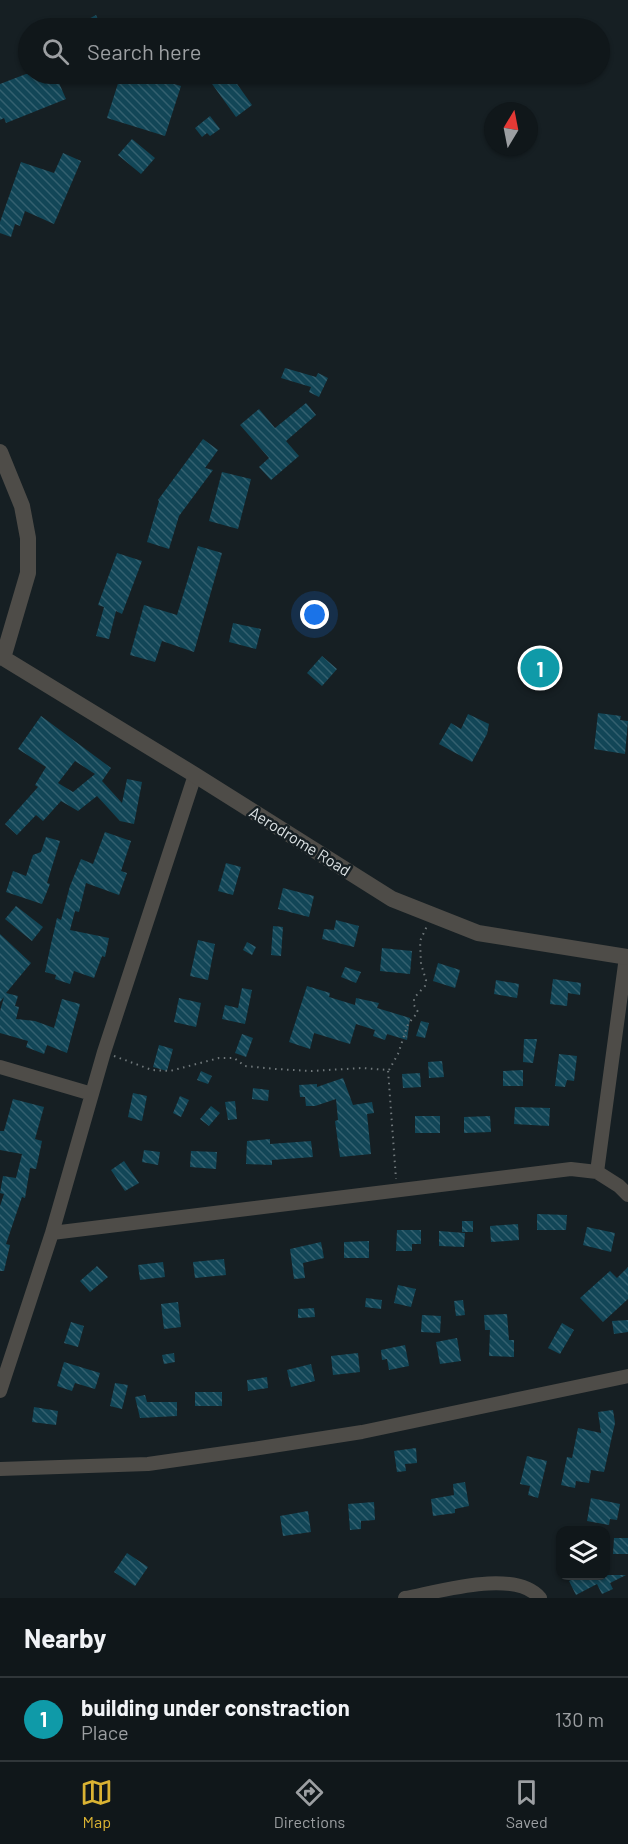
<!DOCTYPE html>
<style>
:root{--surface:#10171a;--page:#192023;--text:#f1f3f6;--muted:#9c9fa2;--line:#303639;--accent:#dab333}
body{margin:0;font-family:Barlow,sans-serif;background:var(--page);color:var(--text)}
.controls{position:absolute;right:18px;bottom:18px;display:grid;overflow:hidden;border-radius:12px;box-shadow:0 2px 4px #0004}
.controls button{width:54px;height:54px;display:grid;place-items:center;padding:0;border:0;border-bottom:2px solid var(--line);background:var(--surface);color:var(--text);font:30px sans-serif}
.compass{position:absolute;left:484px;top:102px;width:54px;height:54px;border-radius:50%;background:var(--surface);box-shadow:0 2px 4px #0004;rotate:10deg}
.you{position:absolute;left:315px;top:615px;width:21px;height:21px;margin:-15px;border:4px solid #fff;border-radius:50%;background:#1a73e8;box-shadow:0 0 0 9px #1a73e833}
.badge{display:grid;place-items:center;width:39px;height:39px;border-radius:50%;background:var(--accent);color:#fff;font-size:20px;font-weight:700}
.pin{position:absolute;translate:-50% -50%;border:3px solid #fff;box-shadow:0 2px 6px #0006}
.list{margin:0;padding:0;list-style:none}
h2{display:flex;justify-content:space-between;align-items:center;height:78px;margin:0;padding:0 24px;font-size:26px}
h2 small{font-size:20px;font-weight:400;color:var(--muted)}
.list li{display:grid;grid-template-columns:39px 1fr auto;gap:18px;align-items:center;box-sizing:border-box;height:84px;padding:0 24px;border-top:2px solid var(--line)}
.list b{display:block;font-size:22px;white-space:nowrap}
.list p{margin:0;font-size:20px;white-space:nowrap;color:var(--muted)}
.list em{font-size:20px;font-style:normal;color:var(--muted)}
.icon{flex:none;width:33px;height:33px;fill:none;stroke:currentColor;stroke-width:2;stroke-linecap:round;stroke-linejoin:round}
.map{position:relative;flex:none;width:628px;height:1598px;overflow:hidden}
.search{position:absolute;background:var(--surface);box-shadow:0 2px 4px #0004;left:18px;right:18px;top:18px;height:66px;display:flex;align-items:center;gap:15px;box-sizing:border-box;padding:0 21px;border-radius:33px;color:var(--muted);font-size:22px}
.sheet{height:162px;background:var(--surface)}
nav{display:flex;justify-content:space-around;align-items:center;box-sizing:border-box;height:84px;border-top:2px solid var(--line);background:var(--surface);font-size:16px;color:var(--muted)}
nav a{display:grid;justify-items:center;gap:3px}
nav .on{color:var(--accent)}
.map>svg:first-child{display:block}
.building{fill:url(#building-back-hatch);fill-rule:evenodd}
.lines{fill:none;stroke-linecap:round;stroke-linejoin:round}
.path{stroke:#70787b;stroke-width:2;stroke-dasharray:1.5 4.5;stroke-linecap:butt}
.minor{stroke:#4e4c48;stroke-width:14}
.tertiary{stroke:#4e4c48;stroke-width:16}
.labels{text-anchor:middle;stroke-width:5;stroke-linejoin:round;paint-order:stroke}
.street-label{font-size:16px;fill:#dce2e4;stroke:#161f23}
</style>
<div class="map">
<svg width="628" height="1598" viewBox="0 0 628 1598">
<defs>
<pattern id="building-back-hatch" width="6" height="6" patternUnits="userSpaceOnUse" patternTransform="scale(1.5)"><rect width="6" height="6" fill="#124657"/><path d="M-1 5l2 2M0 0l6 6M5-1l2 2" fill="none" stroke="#34606f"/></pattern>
</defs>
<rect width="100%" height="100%" fill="#161f23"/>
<!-- building -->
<path class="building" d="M96,15L102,28H86L83,22Z
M26,74H55L66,99L6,123L4,118L0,120V84Z
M121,74H141L181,86L165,136L107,118Z
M213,74H230L252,105L236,117L207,77Z
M210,116L220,129L210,136L207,133L202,137L195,128Z
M132,139L155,158L141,174L118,155Z
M63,153L81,161L54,224L25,211L20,226L15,224L11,237L0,233V222L21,162L54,173Z
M285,368L316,377L318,373L328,378L319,397L309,392L311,387L281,378Z
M306,403L316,415L286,441L299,456L271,480L259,467L269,458L240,425L259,409L275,428Z
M203,439L218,450L205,468L213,470L179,516L169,549L147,542L159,501L158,500Z
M222,472L251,479L238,529L209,521Z
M198,546L222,553L194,652L162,641L155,662L130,655L144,605L177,615Z
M117,553L142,561L122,614L116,611L109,639L96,636L104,607L98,605Z
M233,623L261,629L256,649L229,642Z
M322,656L337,669L322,686L307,673Z
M526,660L555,662L554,676L525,675Z
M598,713L621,716L620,720L628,721L625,754L594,749Z
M468,714L489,724L487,734L472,762L439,744L451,723L461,729Z
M41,716L111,768L102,781L122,803L127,779L142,782L134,824L120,821L97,796L78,811L61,801L43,821L36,815L17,835L5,824L38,787L35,785L46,767L18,749ZM75,761L95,774L73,792L58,783Z
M105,832L131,841L121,871L127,873L119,895L86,883L79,912L75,911L70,930L109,938L105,957L102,956L94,978L74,971L70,984L55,979L56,975L45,972L51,944L57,918L61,920L70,886L81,859L93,864Z
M46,837L60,841L47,883L50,884L42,904L6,892L13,871L26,876L33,855L41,852Z
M226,863L241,867L233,895L218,891Z
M283,888L314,896L309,917L278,909Z
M16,906L43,927L32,941L5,919Z
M336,920L359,926L354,947L322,939L324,929L334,930Z
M273,926L283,927L281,956L271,955Z
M0,934L31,963L6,993L18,996L15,1006L19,1007L16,1019L35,1021L54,1028L62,999L80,1004L67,1053L47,1045L44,1054L26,1047L28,1041L0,1033V1011L4,997L0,1002Z
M198,940L215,944L208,980L190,976Z
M247,942L256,947L252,955L243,950Z
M382,948L412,951L410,974L380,971Z
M438,963L460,970L455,988L433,981Z
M345,967L361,972L356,983L341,977Z
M553,979L581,983L580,995L568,993L567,1006L550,1004Z
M496,980L519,984L517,998L494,994Z
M307,986L330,993L329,997L355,1005L356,998L379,1003L377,1008L410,1018L407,1040L387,1034L385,1040L373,1036L375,1030L356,1024L350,1044L314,1033L310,1049L289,1042Z
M242,988L252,990L245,1024L222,1019L225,1005L238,1008Z
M179,998L201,1003L196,1027L174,1022Z
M421,1021L429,1023L425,1038L416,1036Z
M242,1034L253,1038L246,1057L235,1053Z
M524,1039H537L533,1063L523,1062Z
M159,1045L173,1049L167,1071L153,1067Z
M559,1054L577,1056L574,1081L567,1080L565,1087L555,1086Z
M442,1061L444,1077L429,1078L428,1062Z
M523,1070V1086H503V1071Z
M201,1071L212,1076L208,1084L197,1080Z
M420,1073L421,1087L403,1088L402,1074Z
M343,1078L353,1105L372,1102L374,1113L367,1114L371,1154L340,1157L335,1121L338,1120L336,1099L315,1106H306L305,1097H300L299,1085L317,1084V1087Z
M253,1088L269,1090L268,1101L252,1099Z
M133,1093L147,1096L142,1121L128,1117Z
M180,1096L189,1100L181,1117L173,1113Z
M13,1099L44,1107L35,1139L42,1141L36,1169L30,1168L25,1198L22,1197L6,1244L10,1245L4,1271H0V1206L4,1194L0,1193L3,1176L16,1178L22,1154L0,1150V1131H4Z
M235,1101L237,1119L228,1120L225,1102Z
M211,1106L220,1113L209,1126L200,1119Z
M515,1107L550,1108L549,1126L514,1124Z
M415,1116H440V1133H415Z
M490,1116L491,1132L464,1133V1117Z
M270,1139V1144L311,1141L313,1157L272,1160V1165L246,1164L247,1141Z
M144,1150L160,1152L158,1165L142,1162Z
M191,1151L217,1152L216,1169L190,1167Z
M124,1161L139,1183L125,1191L111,1170Z
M537,1214L567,1215L566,1230H537Z
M462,1221H473V1232H462Z
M518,1224L519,1240L491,1242L490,1226Z
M587,1227L615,1233L611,1252L583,1245Z
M397,1230H421V1244H412V1251H396Z
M439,1231L465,1233L464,1247L439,1246Z
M369,1241V1258H344V1242Z
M321,1242L324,1258L303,1263L305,1278L294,1279L290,1249Z
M224,1259L226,1275L195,1278L193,1262Z
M163,1262L165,1277L140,1280L138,1265Z
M97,1266L108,1277L90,1292L80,1281Z
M628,1267V1299L603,1322L580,1298L610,1271L617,1278Z
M398,1285L416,1289L411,1307L394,1303Z
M366,1298L382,1300L381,1309L365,1307Z
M463,1300L465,1315L456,1316L454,1301Z
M178,1302L181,1327L164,1329L161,1304Z
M314,1308L315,1317L298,1318V1309Z
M507,1314L509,1340H514V1357L489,1356L490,1330H485L484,1315Z
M422,1315L441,1316L440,1333L421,1332Z
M628,1320V1332L614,1334L612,1321Z
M71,1322L84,1326L78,1347L64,1343Z
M562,1323L574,1330L560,1354L548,1348Z
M457,1338L461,1361L440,1364L436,1342Z
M405,1345L409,1366L389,1370L387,1359L382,1360L381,1350Z
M174,1353L175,1362L164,1364L162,1355Z
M358,1353L360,1372L333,1375L331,1356Z
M64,1362L100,1373L95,1389L75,1383L72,1391L57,1386Z
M311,1364L315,1381L291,1387L287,1370Z
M267,1377L268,1388L248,1391L247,1380Z
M115,1383L128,1385L122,1409L110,1406Z
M195,1392H222V1406H195Z
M145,1395L147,1402H177V1416L140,1418L135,1397Z
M34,1407L58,1411L56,1425L32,1422Z
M613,1410L615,1423L604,1472L591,1470L589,1483L576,1481L575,1488L561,1485L567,1457L572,1458L578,1428L601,1433L598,1412Z
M416,1448L417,1463L405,1464L406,1471L397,1472L394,1451Z
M527,1456L547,1461L538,1498L528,1495L530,1486L520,1484Z
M465,1482L469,1506L455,1509V1513L433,1516L431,1499L454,1495L453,1484Z
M591,1498L620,1504L617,1520L610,1519L609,1525L587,1521Z
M374,1502L375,1520L361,1521V1529L350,1530L348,1504Z
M308,1511L311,1532L283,1536L280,1516Z
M614,1538H628V1554H613Z
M127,1553L148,1567L135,1586L114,1572Z
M580,1575H626L610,1583L613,1589L602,1594L597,1584L576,1595L569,1581Z"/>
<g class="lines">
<!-- path -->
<path class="path" d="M114,1056L152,1070L170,1071L219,1058H234L245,1066L276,1069L311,1071L362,1068L388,1070L396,1179
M389,1070L398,1054L408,1024L418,1012L414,1005V998L425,986L426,980L421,964L420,941L427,926"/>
<!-- minor -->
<path class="minor" d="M0,1067L92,1094
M597,1172L626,957
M52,1233L571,1169L597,1172L619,1186L628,1195
M0,1391L52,1233L104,1052L195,775
M0,1469L148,1464L253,1449L362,1432L628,1376
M405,1598C438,1592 515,1568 540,1598"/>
<!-- tertiary -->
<path class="tertiary" d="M0,452L22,506L28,538V573L3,658
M0,656L195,775L392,899L478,933L628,957"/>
</g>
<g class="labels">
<!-- street labels -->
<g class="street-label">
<text transform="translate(300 841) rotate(32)" y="6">Aerodrome Road</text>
</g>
</g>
</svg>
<div class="controls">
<button><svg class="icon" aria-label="layers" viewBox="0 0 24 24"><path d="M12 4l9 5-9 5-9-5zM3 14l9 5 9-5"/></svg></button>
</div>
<svg class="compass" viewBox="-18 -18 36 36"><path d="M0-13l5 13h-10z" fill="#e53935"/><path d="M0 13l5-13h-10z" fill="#9c9fa2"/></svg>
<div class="you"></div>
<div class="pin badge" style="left:540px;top:668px;background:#0f9aa8">1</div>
<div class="search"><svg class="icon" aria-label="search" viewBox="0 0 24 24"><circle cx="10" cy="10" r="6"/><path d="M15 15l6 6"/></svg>Search here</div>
</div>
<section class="sheet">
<h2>Nearby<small></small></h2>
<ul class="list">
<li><span class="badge" style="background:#0f9aa8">1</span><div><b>building under constraction</b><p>Place</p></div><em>130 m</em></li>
</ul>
</section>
<nav>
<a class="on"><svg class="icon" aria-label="map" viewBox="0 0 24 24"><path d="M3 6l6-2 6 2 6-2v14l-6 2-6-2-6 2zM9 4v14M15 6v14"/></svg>Map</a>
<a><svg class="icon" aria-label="directions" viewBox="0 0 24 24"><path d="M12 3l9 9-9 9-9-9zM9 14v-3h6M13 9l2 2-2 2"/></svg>Directions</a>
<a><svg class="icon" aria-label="saved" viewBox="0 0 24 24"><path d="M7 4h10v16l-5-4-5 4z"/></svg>Saved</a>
</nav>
